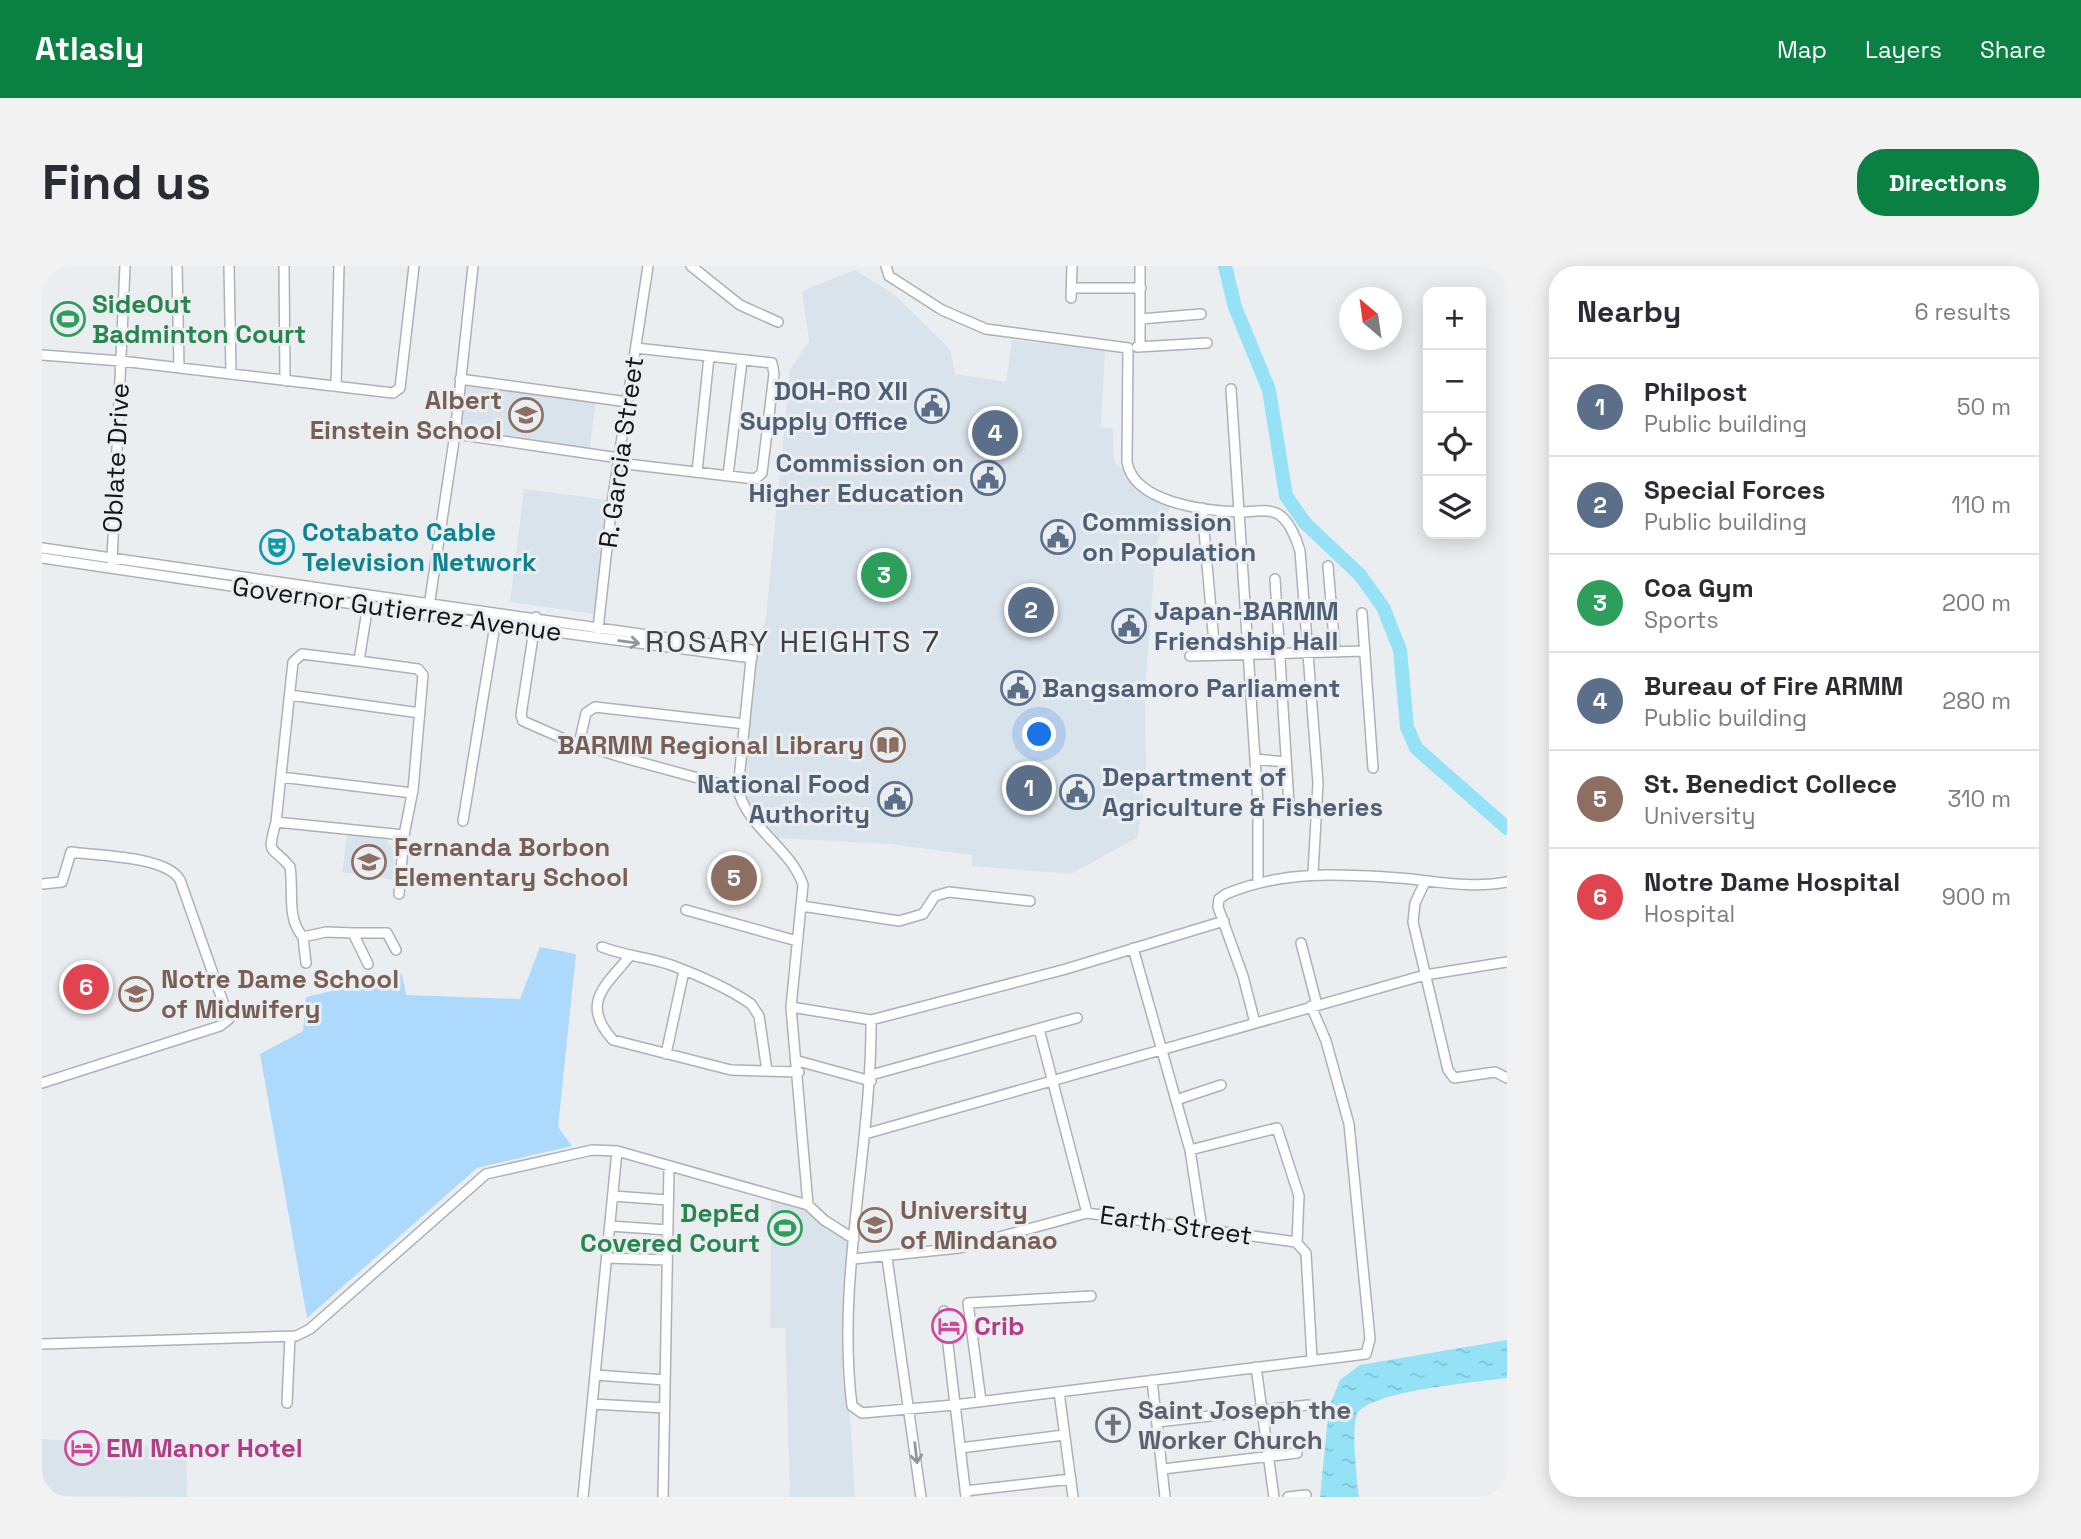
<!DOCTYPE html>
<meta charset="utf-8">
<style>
:root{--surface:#fff;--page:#f2f2f3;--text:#2b2b33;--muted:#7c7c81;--line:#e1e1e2;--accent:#0b8043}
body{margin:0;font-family:"Space Grotesk",sans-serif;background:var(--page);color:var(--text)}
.controls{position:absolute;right:21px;top:21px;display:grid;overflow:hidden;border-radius:14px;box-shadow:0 4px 18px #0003}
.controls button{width:63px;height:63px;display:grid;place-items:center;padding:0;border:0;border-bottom:2px solid var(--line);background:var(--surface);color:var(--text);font:35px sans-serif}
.compass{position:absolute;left:1297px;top:21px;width:63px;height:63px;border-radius:50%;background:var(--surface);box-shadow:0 4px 18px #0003;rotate:331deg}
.you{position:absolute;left:998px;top:469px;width:24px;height:24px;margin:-18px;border:5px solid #fff;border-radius:50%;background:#1a73e8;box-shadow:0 0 0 10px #1a73e833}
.badge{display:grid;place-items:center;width:46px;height:46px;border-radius:50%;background:var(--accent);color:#fff;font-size:23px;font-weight:700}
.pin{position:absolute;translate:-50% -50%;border:4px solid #fff;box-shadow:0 2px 7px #0006}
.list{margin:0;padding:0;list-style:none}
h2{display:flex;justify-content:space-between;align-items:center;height:91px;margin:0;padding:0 28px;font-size:30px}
h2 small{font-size:23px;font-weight:400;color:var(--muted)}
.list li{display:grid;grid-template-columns:46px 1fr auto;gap:21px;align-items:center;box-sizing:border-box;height:98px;padding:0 28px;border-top:2px solid var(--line)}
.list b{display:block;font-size:26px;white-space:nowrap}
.list p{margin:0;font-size:23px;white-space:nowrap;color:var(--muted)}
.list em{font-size:23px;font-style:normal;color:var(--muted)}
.icon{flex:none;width:38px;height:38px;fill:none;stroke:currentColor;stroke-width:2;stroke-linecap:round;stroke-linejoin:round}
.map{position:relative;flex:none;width:1465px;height:1231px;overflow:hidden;border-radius:28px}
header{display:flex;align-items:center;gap:42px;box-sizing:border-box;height:98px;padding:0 35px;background:var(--accent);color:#fff}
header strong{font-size:33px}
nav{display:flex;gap:38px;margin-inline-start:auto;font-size:24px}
.intro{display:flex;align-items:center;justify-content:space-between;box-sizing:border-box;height:168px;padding:0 42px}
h1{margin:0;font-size:49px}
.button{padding:18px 32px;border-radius:28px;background:var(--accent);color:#fff;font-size:24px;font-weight:700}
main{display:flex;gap:42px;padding:0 42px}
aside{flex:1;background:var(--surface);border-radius:28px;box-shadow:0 4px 18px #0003}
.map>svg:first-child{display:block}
.built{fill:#d9e3eb}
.green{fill:#addafc}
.water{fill:url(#water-ripples)}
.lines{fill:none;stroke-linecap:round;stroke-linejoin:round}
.river{stroke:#95e2f7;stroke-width:14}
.minor-casing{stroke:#adb1b4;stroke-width:12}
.minor{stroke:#fff;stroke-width:9}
.oneway{stroke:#949595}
.labels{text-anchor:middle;stroke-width:6;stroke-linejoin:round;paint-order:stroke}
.leisure-label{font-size:26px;font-weight:bold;fill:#27864d;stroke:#ebeef1;text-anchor:start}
.service-label{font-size:26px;font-weight:bold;fill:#4e5e75;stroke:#ebeef1;text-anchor:start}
.education-label{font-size:26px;font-weight:bold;fill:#785e54;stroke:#ebeef1;text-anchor:start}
.street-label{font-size:26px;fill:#121314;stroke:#ebeef1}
.culture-label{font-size:26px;font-weight:bold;fill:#0d838f;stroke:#ebeef1;text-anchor:start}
.hotel-label{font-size:26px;font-weight:bold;fill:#b23c85;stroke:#ebeef1;text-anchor:start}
.worship-label{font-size:26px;font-weight:bold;fill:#5b616d;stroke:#ebeef1;text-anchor:start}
.quarter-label{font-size:30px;letter-spacing:2px;fill:#3d4042;stroke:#ebeef1}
</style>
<header>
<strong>Atlasly</strong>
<nav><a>Map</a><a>Layers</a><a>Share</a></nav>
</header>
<div class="intro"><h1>Find us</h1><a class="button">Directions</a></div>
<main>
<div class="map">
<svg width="1465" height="1231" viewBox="0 0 1465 1231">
<defs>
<pattern id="water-ripples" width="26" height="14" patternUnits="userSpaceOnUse" patternTransform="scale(1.75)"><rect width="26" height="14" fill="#95e2f7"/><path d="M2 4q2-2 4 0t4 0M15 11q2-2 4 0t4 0" fill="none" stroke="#7fc1d3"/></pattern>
</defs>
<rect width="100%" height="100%" fill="#ebeef1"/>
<!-- built -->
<path class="built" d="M813,4L853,29L908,83L913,108L964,116L970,74L1063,84L1059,161L1071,163L1072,195L1087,212L1128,240L1114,280L1103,426L1104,503L1096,571L1029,608L930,600V589L848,578L733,572L707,539L701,526L715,381L724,351L748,104L767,76L760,25Z
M421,116L554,133L548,182L412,165Z
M482,223L566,234L552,348L468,336Z
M305,568L344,573L353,586L351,614L300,606Z
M729,933L762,940L770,951L808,976L800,1109L808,1150L813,1231H748L743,1062H728Z
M0,1173L144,1182L145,1231L0,1230Z"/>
<!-- green -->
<path class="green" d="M498,681L534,688L516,861L530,880L435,902L265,1052L218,788L261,765L264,731L360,708L364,729L478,733Z"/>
<!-- water -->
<path class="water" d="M1465,1074V1112C1438,1116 1323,1125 1315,1149C1309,1163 1315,1214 1317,1231H1278L1287,1141L1298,1114L1318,1099Z"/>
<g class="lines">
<!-- river -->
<path class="river" d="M1183,0L1193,41L1227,124L1244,230L1263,257L1318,309L1341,341L1358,384L1365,461L1374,482L1465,562"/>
<!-- minor casing -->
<g class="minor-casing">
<path id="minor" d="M135,0L137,101
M187,0L189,107
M242,0L243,115
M649,0L698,39L736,56
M844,0L847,10L900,44L944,63L1086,82L1085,196C1092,237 1164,245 1198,246C1209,246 1226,242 1236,248C1247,254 1255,274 1258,285L1276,517L1271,607
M1030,22H1099
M1029,32L1030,0
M1098,53L1159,48
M1095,81L1165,77
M1098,81V0
M0,89L79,95L351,127L358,122L372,0
M418,113L586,136
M294,119L297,0
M1189,123L1216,539V616
M413,168L577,192
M576,197L713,213L720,207L732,108L730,97L594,82
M655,206L667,91
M686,209L700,95
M1160,242L1173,388
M0,282L710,384L696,523C705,562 749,582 761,619L749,741L766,939L782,954L812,973
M0,292L386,349L710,392
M70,295L83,0
M1286,300L1293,385
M1233,313L1247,538
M326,338L317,395L260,388L251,396L234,556C224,592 230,578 248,601C252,625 244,652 261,671L284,666L311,667L326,698
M387,340L413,168L431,0
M1320,347L1331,502
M494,351L479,449L481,455L522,473L579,491L696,523
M556,363L570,237L606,0
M1148,390L1322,385
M248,429L378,447
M537,478L544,447L553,441L703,458
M1213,493L1244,496
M239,511L370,527
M421,555L454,353
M234,556L362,569L371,524L381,409L376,403L317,395
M1383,616L1373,637L1371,656L1406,804L1412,812L1453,806L1465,812
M0,618L20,616L29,586C56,590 125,590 138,614L187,753L178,760L0,817
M357,628L362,569
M760,640L857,655L881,648L893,630L907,626L988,635
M644,644L755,675
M311,667H345L354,684
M261,671L264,697
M1259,677L1275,739
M560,681C583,690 606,691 629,699C656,709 686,722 709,738L717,750L725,805
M1091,682L1148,884L1160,962
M587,691C563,720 538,738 571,774L689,804L757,806
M749,741L829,754L1024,703L1182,655
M829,754C830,882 794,1012 810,1140L820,1147L912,1139L1324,1088L1328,1073L1307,858L1284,775L1269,740
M1213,757L1201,710L1176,641L1177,633L1184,628C1241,604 1298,608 1358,612C1394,615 1429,623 1465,616
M997,763L1045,947
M624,788L642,705
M756,795L829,815
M829,809L1035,752
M1134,834L1179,819
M823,868L1383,709L1465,696
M1148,884L1235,862L1257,930L1255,977
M571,930L626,934
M568,960L626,964
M565,992L625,994
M845,992L879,1231
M811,993L917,982L1045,947L1254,976L1264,987L1270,1093
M902,1045L924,1231
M0,1078L254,1070L268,1063L444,908L550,884L575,885L766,939
M1214,1101L1232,1231
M553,1109L623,1114
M1110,1114L1123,1231
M1017,1126L1031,1231
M939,1135L926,1037L1049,1030
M245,1137L248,1071
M550,1138L623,1142
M1115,1156L1266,1139
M918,1182L1022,1169
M1121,1203L1255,1187
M923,1225L1029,1213
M541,1231L575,885
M621,1231L627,901
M1246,1231L1264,1229"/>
</g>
<!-- minor -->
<use href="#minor" class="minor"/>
</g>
<!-- one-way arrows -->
<defs><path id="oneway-shaft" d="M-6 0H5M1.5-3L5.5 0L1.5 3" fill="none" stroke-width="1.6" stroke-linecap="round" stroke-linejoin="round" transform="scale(1.75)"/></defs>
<g class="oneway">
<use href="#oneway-shaft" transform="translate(587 376) rotate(7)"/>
<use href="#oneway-shaft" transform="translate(874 1187) rotate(83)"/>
</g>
<!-- icons -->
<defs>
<g id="stadium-ring" transform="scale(1.75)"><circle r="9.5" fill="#ebeef1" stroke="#2e9e5b" stroke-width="1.5"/><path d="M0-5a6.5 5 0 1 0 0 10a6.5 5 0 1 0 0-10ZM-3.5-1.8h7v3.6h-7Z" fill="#2e9e5b"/></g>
<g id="civic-ring" transform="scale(1.75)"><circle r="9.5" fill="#ebeef1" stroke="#5c6f8a" stroke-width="1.5"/><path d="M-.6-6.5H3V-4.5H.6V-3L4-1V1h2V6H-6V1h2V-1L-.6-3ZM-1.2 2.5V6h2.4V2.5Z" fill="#5c6f8a"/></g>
<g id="school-ring" transform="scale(1.75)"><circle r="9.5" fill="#ebeef1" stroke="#8d6e63" stroke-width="1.5"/><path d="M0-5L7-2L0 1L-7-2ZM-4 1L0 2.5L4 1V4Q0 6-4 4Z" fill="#8d6e63"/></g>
<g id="theatre-ring" transform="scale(1.75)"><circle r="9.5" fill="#ebeef1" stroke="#0f9aa8" stroke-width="1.5"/><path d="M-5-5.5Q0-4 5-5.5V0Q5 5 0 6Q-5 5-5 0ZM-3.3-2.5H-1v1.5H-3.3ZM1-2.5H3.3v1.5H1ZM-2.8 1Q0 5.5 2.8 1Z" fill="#0f9aa8"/></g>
<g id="library-ring" transform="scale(1.75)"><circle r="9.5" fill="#ebeef1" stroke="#8d6e63" stroke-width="1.5"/><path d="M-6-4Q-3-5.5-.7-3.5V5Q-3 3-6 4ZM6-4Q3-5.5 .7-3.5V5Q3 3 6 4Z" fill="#8d6e63"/></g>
<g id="university-ring" transform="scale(1.75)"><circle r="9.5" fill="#ebeef1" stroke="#8d6e63" stroke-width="1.5"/><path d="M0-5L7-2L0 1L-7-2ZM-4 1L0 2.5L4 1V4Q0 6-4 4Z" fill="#8d6e63"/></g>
<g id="hotel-ring" transform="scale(1.75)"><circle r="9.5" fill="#ebeef1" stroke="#d1479c" stroke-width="1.5"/><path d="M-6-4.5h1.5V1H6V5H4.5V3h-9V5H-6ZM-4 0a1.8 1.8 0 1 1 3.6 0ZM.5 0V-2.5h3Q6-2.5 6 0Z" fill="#d1479c"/></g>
<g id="church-ring" transform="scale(1.75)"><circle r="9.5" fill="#ebeef1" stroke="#6b7280" stroke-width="1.5"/><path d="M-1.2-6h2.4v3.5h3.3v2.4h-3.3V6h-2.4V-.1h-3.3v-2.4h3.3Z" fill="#6b7280"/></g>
</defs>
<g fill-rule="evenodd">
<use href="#stadium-ring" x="26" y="53"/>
<use href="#civic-ring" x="890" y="140"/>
<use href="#school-ring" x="484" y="149"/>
<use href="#civic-ring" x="946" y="212"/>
<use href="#civic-ring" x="1016" y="271"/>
<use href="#theatre-ring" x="235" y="281"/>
<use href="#civic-ring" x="1087" y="360"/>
<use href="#civic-ring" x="976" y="422"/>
<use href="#library-ring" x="846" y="479"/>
<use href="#civic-ring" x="1035" y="526"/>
<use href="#civic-ring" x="853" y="533"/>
<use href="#school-ring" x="327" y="596"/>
<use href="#university-ring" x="94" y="728"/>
<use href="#university-ring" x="833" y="959"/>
<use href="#stadium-ring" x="743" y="962"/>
<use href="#hotel-ring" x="907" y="1060"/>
<use href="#church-ring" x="1071" y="1159"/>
<use href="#hotel-ring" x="40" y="1182"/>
</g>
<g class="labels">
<!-- leisure labels -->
<g class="leisure-label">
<text x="50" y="47">SideOut<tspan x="50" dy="30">Badminton Court</tspan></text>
<text x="718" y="956" text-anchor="end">DepEd<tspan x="718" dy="30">Covered Court</tspan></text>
</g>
<!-- service labels -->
<g class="service-label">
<text x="866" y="134" text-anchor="end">DOH-RO XII<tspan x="866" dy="30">Supply Office</tspan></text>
<text x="922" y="206" text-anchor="end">Commission on<tspan x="922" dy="30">Higher Education</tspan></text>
<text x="1040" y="265">Commission<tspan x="1040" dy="30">on Population</tspan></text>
<text x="1112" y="354">Japan-BARMM<tspan x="1112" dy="30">Friendship Hall</tspan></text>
<text x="1000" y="431">Bangsamoro Parliament</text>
<text x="1060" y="520">Department of<tspan x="1060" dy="30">Agriculture &amp; Fisheries</tspan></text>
<text x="828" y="527" text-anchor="end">National Food<tspan x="828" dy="30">Authority</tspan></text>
</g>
<!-- education labels -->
<g class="education-label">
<text x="460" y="143" text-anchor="end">Albert<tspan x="460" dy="30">Einstein School</tspan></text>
<text x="822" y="488" text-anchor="end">BARMM Regional Library</text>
<text x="352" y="590">Fernanda Borbon<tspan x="352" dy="30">Elementary School</tspan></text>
<text x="119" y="722">Notre Dame School<tspan x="119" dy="30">of Midwifery</tspan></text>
<text x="858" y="953">University<tspan x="858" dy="30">of Mindanao</tspan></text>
</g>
<!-- street labels -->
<g class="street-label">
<text transform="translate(579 186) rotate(-82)" y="9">R. Garcia Street</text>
<text transform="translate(74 192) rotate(-87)" y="9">Oblate Drive</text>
<text transform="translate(355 343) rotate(8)" y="9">Governor Gutierrez Avenue</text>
<text transform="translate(1134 959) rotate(8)" y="9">Earth Street</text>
</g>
<!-- culture labels -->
<g class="culture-label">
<text x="260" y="275">Cotabato Cable<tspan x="260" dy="30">Television Network</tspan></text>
</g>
<!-- hotel labels -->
<g class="hotel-label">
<text x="932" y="1069">Crib</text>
<text x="64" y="1191">EM Manor Hotel</text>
</g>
<!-- worship labels -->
<g class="worship-label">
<text x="1096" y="1153">Saint Joseph the<tspan x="1096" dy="30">Worker Church</tspan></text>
</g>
<!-- quarter labels -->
<g class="quarter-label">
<text x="751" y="386">ROSARY HEIGHTS 7</text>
</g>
</g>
</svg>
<div class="controls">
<button>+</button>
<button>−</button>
<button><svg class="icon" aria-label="locate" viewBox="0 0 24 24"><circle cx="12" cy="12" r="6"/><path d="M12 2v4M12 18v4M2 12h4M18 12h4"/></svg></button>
<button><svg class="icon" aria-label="layers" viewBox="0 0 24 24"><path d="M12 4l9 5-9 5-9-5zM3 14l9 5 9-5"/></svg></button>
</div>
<svg class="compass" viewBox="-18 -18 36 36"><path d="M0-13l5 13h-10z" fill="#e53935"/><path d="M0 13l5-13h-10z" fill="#7c7c81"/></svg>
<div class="you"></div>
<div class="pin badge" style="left:987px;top:522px;background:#5c6f8a">1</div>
<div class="pin badge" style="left:989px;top:344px;background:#5c6f8a">2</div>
<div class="pin badge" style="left:842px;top:309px;background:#2e9e5b">3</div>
<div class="pin badge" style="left:953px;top:167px;background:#5c6f8a">4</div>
<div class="pin badge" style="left:692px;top:612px;background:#8d6e63">5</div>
<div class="pin badge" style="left:44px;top:721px;background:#e0444e">6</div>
</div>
<aside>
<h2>Nearby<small>6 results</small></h2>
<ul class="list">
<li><span class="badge" style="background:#5c6f8a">1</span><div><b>Philpost</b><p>Public building</p></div><em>50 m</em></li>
<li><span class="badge" style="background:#5c6f8a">2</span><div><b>Special Forces</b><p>Public building</p></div><em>110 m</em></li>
<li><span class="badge" style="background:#2e9e5b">3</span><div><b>Coa Gym</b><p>Sports</p></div><em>200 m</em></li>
<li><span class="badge" style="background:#5c6f8a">4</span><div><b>Bureau of Fire ARMM</b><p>Public building</p></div><em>280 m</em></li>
<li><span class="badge" style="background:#8d6e63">5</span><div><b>St. Benedict Collece</b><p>University</p></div><em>310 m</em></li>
<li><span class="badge" style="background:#e0444e">6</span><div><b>Notre Dame Hospital</b><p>Hospital</p></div><em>900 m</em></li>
</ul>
</aside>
</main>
